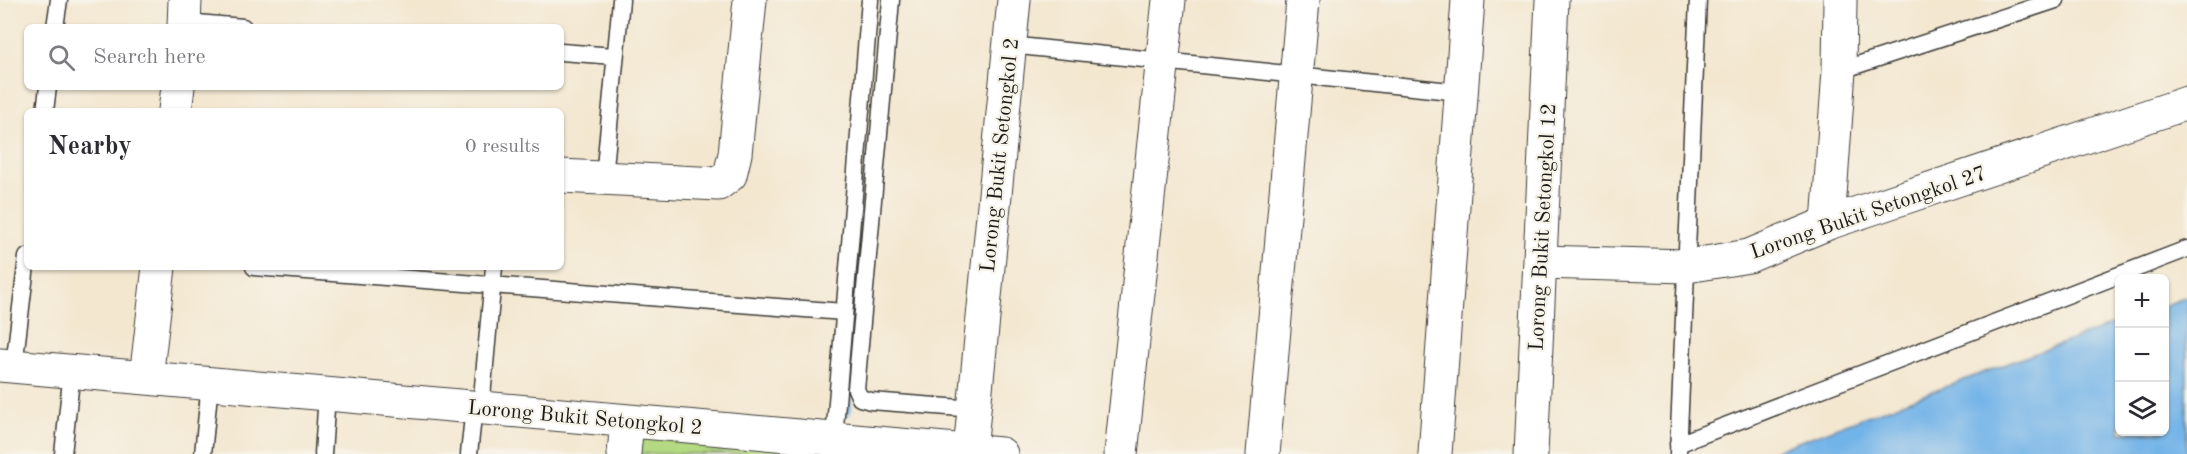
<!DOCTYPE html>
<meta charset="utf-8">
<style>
:root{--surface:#fff;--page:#f7f7f7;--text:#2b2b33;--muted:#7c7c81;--line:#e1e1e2}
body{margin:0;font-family:"Old Standard TT",serif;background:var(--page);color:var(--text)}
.controls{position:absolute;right:18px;bottom:18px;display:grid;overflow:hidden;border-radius:9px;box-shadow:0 2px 4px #0004}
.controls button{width:54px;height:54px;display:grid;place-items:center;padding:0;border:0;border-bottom:2px solid var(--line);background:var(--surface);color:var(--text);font:30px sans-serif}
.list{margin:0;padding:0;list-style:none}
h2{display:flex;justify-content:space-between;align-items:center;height:78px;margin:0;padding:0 24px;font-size:26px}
h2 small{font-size:20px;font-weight:400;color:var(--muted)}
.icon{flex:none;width:33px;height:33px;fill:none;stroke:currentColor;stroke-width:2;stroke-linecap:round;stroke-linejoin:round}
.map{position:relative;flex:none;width:2187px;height:454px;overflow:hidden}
.search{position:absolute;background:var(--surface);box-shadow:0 2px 4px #0004;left:24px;top:24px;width:540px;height:66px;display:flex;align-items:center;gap:15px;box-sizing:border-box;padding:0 21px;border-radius:9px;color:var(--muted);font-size:22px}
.panel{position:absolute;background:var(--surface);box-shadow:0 2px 4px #0004;left:24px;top:108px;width:540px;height:162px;border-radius:9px}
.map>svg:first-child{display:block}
.green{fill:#b3d983;stroke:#687a50;stroke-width:1.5}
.water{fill:#73b4e8;stroke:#486882;stroke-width:1.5}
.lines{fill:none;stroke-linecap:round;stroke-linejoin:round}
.stream{stroke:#73b4e8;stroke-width:9}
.service-casing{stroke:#3c3a37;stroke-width:19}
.minor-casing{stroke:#3c3a37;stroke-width:35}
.service{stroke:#fff;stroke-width:16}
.minor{stroke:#fff;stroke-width:33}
.labels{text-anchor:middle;stroke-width:4.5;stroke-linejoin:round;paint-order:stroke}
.street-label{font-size:21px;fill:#1c1c1c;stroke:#f7f3e8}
</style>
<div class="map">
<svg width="2187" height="454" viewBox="0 0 2187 454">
<rect width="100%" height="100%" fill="#f7f3e8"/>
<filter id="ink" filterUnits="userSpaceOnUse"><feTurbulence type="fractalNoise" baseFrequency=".0167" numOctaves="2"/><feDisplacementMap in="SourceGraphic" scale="12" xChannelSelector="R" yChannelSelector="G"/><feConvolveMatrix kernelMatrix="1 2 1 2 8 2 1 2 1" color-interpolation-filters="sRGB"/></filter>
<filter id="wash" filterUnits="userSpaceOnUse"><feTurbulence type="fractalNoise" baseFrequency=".008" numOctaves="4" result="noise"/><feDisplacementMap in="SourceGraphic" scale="24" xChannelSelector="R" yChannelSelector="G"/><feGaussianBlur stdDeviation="1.35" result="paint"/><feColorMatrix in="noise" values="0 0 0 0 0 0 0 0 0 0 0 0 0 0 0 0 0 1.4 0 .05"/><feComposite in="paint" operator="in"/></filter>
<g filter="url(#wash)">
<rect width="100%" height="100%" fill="#f3e7d0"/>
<!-- green -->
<path class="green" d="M632,432L851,454H630Z"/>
<!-- water -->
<path class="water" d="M2187,297V454H1775L1776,450L2119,322L2120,432H2164L2165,305Z"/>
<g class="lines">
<!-- stream -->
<path class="stream" d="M846,412L849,379"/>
</g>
</g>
<g filter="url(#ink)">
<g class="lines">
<!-- service casing -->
<g class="service-casing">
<path id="service" d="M891,0L856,389L860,398L871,401L974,409
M185,22L243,27
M55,27L59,0
M1009,45L1460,92
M561,52L614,56
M1839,71L2056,0
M45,111L48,87
M604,178L621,0
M254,267L844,312
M14,366L27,257
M481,408L494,267
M834,439L870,0
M1678,444L2187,249
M63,454L72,371
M203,454L210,383
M323,454L327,394
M469,454L474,407
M1678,454L1698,0"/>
</g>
<!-- minor casing -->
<g class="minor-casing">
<path id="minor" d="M184,27L185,0
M175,111L178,87
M561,176L718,184L730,175L735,154L750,0
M1828,223L1839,71L1840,0
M1540,262L1687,266L1749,256L1828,223L2187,103
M0,365L1001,454
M146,378L159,267
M970,451L1014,0
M624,454L627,421
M1121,454L1169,0
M1263,454L1303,0
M1435,454L1468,0
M1531,454L1552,0"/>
</g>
<!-- service -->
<use href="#service" class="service"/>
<!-- minor -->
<use href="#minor" class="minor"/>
</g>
</g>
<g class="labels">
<!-- street labels -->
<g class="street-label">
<text transform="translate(999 155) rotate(-84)" y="7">Lorong Bukit Setongkol 2</text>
<text transform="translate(1868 212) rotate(-19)" y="7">Lorong Bukit Setongkol 27</text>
<text transform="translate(1542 227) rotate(-87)" y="7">Lorong Bukit Setongkol 12</text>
<text transform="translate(585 417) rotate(5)" y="7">Lorong Bukit Setongkol 2</text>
</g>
</g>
</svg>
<div class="controls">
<button>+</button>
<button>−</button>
<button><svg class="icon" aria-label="layers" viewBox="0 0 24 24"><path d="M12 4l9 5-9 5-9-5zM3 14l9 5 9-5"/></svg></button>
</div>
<div class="search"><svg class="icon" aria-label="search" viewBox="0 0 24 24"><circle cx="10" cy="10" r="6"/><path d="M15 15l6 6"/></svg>Search here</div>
<section class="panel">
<h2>Nearby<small>0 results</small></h2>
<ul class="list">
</ul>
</section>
</div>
